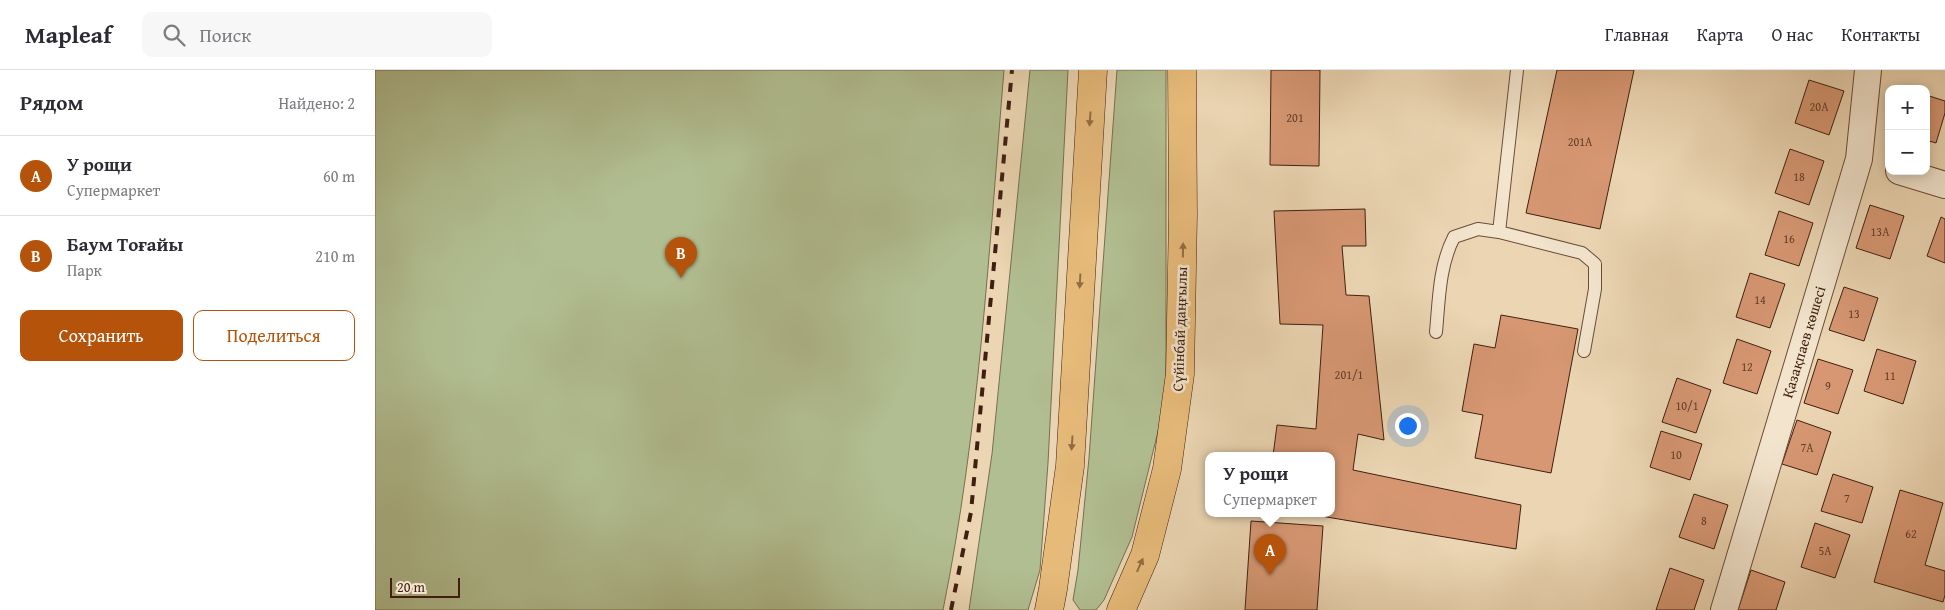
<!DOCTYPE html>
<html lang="ru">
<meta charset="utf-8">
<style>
:root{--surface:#fff;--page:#f7f7f7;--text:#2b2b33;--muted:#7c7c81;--line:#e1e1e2;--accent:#b45309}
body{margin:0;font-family:"Gentium Book Plus",serif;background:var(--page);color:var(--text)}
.controls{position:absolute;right:15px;top:15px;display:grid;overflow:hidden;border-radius:10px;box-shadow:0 2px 12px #0003}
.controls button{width:45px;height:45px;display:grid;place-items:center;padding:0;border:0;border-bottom:1px solid var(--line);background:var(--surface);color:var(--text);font:25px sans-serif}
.scale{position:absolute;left:15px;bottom:12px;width:70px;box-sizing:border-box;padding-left:5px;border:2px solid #401f11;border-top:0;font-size:14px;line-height:18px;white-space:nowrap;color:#401f11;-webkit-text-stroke:4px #f2e4cd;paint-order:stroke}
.you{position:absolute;left:1032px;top:355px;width:18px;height:18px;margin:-12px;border:4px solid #fff;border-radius:50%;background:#1a73e8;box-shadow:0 0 0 8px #1a73e833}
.badge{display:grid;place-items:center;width:32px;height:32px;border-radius:50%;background:var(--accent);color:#fff;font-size:16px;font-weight:700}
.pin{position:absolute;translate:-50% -41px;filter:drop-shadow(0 1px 2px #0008)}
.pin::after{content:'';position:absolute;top:26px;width:18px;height:15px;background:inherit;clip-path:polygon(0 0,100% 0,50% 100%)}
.popup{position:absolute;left:830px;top:382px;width:130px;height:65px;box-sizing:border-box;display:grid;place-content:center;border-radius:10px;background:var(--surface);filter:drop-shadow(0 1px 4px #0005);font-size:16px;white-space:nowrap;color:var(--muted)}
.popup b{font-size:19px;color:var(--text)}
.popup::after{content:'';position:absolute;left:50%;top:100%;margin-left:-10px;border:10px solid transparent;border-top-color:var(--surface)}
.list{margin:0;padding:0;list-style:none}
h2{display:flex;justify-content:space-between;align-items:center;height:65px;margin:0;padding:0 20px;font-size:21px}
h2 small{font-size:16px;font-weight:400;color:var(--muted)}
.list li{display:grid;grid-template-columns:32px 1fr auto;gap:15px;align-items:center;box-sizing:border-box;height:80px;padding:0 20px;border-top:1px solid var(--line)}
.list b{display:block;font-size:19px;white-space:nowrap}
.list p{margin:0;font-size:16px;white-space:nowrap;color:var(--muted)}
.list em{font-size:16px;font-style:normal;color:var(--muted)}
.actions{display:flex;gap:10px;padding:15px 20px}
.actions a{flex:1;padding:11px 0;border:1px solid var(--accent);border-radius:10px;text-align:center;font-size:18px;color:var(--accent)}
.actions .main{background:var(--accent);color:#fff}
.icon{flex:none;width:28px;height:28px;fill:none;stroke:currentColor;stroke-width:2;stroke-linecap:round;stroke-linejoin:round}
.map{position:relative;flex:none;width:1570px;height:540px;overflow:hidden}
header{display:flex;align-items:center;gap:30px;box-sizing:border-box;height:70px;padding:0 25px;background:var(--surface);border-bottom:1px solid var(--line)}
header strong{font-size:24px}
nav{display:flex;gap:28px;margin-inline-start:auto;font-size:18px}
.search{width:350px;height:45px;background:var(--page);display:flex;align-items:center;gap:12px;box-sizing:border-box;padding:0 18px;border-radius:10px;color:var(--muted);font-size:19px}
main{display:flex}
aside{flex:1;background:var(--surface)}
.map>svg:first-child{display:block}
.green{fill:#b1be91;stroke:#786e51}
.building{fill:#d69772;stroke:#401f11}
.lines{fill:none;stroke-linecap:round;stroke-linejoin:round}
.service-casing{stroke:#6b4c39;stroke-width:14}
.minor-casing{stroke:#6b4c39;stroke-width:28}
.primary-casing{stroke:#401f11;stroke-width:29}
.service{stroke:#f2e4cd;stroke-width:12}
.minor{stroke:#f2e4cd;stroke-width:26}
.primary{stroke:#e6ba79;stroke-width:28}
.rail{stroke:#401f11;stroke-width:4;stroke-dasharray:9 9;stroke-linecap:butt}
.oneway{fill:#936c45}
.labels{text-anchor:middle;stroke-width:5;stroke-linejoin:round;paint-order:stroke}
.number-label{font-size:12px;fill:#663d29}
.street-label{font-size:15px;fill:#401f11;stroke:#f2e4cd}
</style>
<header>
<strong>Mapleaf</strong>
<div class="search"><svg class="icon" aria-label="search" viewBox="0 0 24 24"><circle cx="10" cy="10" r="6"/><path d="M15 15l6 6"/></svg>Поиск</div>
<nav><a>Главная</a><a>Карта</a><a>О нас</a><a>Контакты</a></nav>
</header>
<main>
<aside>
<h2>Рядом<small>Найдено: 2</small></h2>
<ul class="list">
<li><span class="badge">A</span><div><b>У рощи</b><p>Супермаркет</p></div><em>60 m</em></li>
<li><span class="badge">B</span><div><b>Баум Тоғайы</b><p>Парк</p></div><em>210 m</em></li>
</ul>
<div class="actions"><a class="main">Сохранить</a><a>Поделиться</a></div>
</aside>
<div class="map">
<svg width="1570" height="540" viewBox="0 0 1570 540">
<rect width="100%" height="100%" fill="#ebd5b2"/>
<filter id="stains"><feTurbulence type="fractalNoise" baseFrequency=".004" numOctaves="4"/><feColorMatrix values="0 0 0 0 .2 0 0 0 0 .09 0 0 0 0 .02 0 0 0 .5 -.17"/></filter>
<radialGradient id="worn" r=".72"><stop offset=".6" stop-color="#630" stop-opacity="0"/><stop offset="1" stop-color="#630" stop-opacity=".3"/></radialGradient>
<!-- green -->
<path class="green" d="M0,0H629C614,180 604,362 568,540H0Z
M655,0H693L673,393L665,500L653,540H594L617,384Z
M742,0H791V329L757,467L729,530L721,540H705L698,530L703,500L714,388Z"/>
<!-- building -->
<path class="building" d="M896,0H945L944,96L895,95Z
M1182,0H1259L1225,159L1151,143Z
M1434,10L1469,21L1454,65L1420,53Z
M1551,25L1570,31V43L1561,73L1551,70Z
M1415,79L1449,91L1434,135L1400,123Z
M1495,135L1529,146L1515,189L1481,178Z
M990,139L991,176H967L971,225L994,226L1009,370L983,364L978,400L1146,435L1141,479L934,444H956V386H898L902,355L941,359L948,255L905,254L899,141Z
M1404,141L1438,153L1424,196L1390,185Z
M1566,147L1570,149V193L1552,186Z
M1375,203L1410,214L1395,258L1361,247Z
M1469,217L1503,228L1489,271L1454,260Z
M1126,245L1203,259L1176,403L1100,388L1108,345L1087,341L1099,274L1120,278Z
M1362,269L1396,281L1382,324L1348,313Z
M1502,279L1541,291L1528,334L1489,321Z
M1443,289L1478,300L1463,344L1429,333Z
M1302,308L1336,320L1321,363L1287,352Z
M1422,350L1456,362L1442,405L1407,394Z
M1286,361L1327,374L1315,410L1275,397Z
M1458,404L1498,417L1487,453L1446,441Z
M1525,420L1568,433L1550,495L1570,501V525L1568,532L1499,512Z
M1319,424L1353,435L1339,479L1304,467Z
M876,451L948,456L942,540H870Z
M1440,453L1475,465L1460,508L1426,497Z
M1295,498L1329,510L1319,540H1281Z
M1376,500L1410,512L1401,540H1363Z"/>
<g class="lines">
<!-- service casing -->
<g class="service-casing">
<path id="service" d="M1142,0L1124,162L1207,183L1220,194V219L1209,281
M1061,262C1064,230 1064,196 1079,167L1103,159L1124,162"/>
</g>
<!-- minor casing -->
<g class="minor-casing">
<path id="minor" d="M1524,101L1570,115
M1349,540L1484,89L1493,0"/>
</g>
<!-- primary casing -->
<g class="primary-casing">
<path id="primary" d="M674,540L678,519L695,396L718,0
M746,540L770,485L792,399L805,304L808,145L807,0"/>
</g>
<!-- service -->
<use href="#service" class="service"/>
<!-- minor -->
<use href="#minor" class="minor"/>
<!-- primary -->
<use href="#primary" class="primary"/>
<!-- rail -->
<path class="rail" d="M576,540L596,442L637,0"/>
</g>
<!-- one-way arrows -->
<defs><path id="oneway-solid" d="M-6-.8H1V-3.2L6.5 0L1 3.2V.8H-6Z" transform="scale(1.25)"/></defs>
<g class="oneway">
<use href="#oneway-solid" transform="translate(715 49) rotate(94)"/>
<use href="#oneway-solid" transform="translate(808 180) rotate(-89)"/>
<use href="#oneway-solid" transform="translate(705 211) rotate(93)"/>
<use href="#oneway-solid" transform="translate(697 373) rotate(94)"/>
<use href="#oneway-solid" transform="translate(765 495) rotate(-66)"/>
</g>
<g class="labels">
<!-- number labels -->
<g class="number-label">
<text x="1444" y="41">20А</text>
<text x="920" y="52">201</text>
<text x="1205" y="76">201А</text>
<text x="1424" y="111">18</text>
<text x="1505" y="166">13А</text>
<text x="1414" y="173">16</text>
<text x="1385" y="234">14</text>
<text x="1479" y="248">13</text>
<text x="1372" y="301">12</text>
<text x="974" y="309">201/1</text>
<text x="1515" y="310">11</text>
<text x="1453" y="320">9</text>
<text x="1312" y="340">10/1</text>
<text x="1432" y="382">7А</text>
<text x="1301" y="389">10</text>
<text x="1472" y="433">7</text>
<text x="1329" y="455">8</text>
<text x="1536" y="468">62</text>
<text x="1450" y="485">5А</text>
</g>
<!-- street labels -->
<g class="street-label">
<text transform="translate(805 259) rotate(-88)" y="5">Сүйінбай даңғылы</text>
<text transform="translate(1429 272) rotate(-73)" y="5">Қазақпаев көшесі</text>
</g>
</g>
<rect width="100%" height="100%" filter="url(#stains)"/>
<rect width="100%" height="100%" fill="url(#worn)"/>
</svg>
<div class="controls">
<button>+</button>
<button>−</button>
</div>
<div class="scale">20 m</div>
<div class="you"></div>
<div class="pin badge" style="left:895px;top:505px">A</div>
<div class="popup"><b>У рощи</b>Супермаркет</div>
<div class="pin badge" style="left:306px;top:208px">B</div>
</div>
</main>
